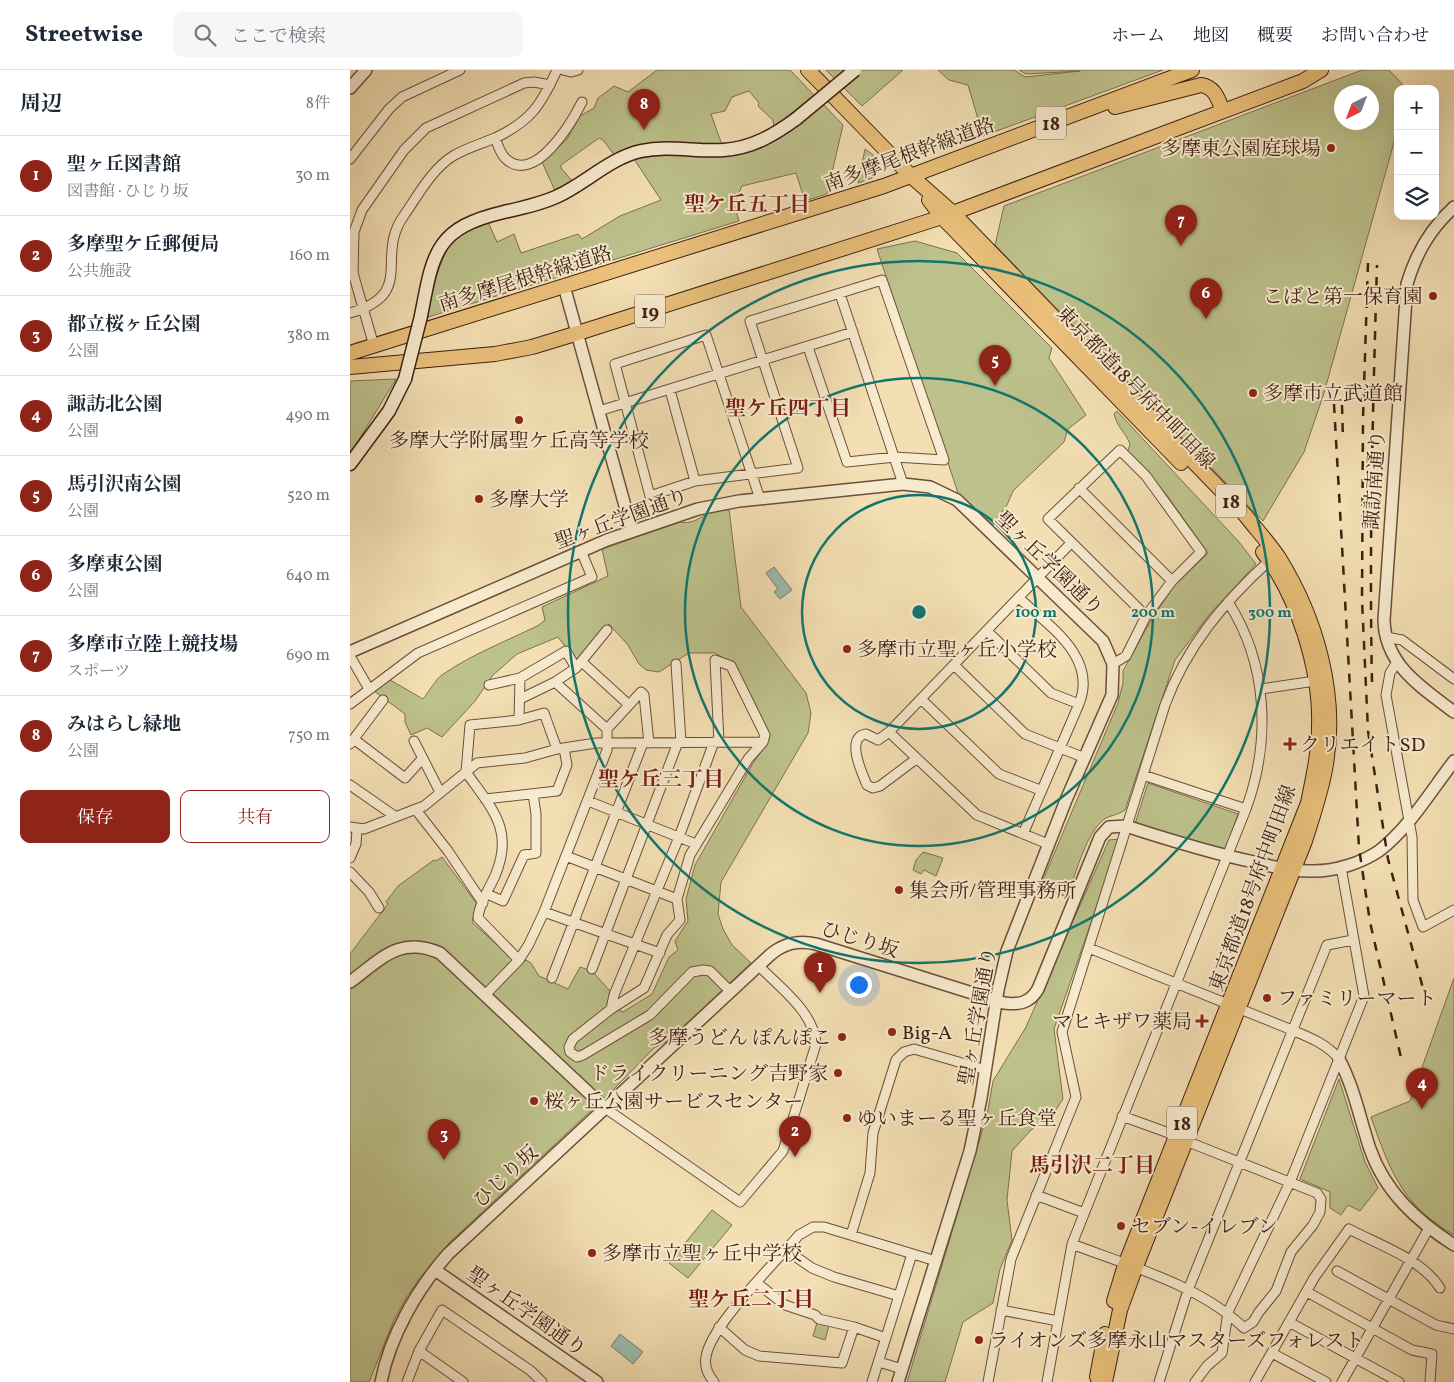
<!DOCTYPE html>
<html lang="ja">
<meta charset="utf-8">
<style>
:root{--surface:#fff;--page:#f6f6f7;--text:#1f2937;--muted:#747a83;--line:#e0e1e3;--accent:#8f2418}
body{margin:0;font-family:Vollkorn,"Noto Serif JP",serif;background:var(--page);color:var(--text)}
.controls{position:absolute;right:15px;top:15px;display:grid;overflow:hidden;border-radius:10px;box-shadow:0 5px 20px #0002}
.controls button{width:45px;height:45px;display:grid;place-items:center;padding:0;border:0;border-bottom:1px solid var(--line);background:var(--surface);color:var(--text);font:25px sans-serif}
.compass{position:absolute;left:984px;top:15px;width:45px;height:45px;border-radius:50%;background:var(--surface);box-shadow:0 5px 20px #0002;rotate:222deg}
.you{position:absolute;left:508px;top:914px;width:18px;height:18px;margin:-12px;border:4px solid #fff;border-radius:50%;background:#1a73e8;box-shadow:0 0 0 8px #1a73e833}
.badge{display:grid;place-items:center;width:32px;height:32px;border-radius:50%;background:var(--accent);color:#fff;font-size:16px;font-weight:700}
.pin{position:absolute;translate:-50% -41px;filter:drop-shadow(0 1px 2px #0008)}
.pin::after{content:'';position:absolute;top:26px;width:18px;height:15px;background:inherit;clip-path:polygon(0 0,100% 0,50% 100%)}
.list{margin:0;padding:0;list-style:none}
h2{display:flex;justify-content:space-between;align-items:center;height:65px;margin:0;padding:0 20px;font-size:21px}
h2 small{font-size:16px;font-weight:400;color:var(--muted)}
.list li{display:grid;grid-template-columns:32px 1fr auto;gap:15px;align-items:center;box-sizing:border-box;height:80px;padding:0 20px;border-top:1px solid var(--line)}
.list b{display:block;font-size:19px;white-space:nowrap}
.list p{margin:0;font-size:16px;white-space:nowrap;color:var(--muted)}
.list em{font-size:16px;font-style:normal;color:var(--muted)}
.actions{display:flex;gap:10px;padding:15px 20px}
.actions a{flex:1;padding:11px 0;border:1px solid var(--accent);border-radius:10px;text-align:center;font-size:18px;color:var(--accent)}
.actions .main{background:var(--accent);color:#fff}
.icon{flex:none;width:28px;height:28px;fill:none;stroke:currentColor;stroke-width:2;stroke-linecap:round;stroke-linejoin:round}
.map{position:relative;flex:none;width:1104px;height:1312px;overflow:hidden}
header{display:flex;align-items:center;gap:30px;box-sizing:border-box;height:70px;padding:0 25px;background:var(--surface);border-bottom:1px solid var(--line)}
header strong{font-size:24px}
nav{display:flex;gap:28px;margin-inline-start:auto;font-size:18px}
.search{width:350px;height:45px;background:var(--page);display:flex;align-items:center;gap:12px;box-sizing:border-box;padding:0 18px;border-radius:10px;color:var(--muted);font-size:19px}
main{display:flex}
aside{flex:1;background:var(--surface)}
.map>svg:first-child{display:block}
.green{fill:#bdc18b;stroke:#7e704e;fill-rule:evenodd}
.water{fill:#9bbcae;stroke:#767d70}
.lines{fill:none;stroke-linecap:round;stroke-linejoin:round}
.minor-casing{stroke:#6c4f3a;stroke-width:11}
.tertiary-casing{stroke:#6c4f3a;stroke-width:14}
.secondary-casing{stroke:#3f1f12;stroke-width:15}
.primary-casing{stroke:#3f1f12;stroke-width:16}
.minor{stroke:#f7eace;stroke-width:9}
.tertiary{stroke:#f7eace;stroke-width:11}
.secondary{stroke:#f7eace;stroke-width:12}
.primary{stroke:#eac07a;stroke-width:14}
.rail{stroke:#3f1f12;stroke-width:2.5;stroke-dasharray:9 9;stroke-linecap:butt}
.secondary-bridge-casing{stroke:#3f1f12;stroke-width:15;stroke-linecap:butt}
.secondary-bridge{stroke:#f7eace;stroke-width:12}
.ring{fill:none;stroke:#0f766e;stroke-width:2.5}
.poi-dot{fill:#8f2418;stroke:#f7eace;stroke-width:2}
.labels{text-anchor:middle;stroke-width:4;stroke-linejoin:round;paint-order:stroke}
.shield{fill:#f7eace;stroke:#765c4a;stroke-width:1}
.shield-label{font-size:19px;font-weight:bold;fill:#3f1f12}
.poi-label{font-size:20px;fill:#3f1f12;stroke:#f7eace;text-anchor:start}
.street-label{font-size:20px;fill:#3f1f12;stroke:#f7eace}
.neighbourhood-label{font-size:21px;font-weight:bold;fill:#7a1f14;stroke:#f7eace}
.centre{fill:#0f766e;stroke:#f7eace;stroke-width:2.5}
.ring-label{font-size:15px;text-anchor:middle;font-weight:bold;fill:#0f766e;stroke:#f7eace;stroke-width:4;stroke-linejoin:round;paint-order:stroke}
</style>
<header>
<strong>Streetwise</strong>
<div class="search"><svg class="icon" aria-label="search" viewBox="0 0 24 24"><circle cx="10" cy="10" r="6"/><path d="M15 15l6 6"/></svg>ここで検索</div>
<nav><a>ホーム</a><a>地図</a><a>概要</a><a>お問い合わせ</a></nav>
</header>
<main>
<aside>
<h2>周辺<small>8件</small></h2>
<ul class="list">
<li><span class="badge">1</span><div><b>聖ヶ丘図書館</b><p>図書館 · ひじり坂</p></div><em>30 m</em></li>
<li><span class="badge">2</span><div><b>多摩聖ケ丘郵便局</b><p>公共施設</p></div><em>160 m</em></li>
<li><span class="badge">3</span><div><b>都立桜ヶ丘公園</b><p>公園</p></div><em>380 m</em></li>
<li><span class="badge">4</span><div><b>諏訪北公園</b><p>公園</p></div><em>490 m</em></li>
<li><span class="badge">5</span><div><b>馬引沢南公園</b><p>公園</p></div><em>520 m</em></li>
<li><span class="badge">6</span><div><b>多摩東公園</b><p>公園</p></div><em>640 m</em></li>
<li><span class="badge">7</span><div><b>多摩市立陸上競技場</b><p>スポーツ</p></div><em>690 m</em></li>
<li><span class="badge">8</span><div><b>みはらし緑地</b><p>公園</p></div><em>750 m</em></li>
</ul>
<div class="actions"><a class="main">保存</a><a>共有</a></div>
</aside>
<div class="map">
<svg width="1104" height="1312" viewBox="0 0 1104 1312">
<rect width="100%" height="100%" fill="#f3dfb3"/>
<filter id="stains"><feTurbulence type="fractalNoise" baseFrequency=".004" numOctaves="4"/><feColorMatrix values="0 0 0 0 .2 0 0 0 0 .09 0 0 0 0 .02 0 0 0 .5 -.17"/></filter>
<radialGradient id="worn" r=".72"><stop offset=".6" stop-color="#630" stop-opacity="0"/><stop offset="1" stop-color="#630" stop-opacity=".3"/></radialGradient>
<!-- green -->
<path class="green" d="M307,0H440L464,25L424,57L423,50L408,36L409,33L399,21L382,27L375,41L361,44L372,75L265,86L253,70L249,68L211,95V98L223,112L206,123L192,92L217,69L230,46L244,38L248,28L264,16L278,22Z
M476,0H553L512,36Z
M588,0H664L675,7L730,1L676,4L669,0H813L633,66L618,15L599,10Z
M1012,0H1039L1057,19H1048V58L974,323L954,382L913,451L645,175L654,136ZM992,22H1022V52H992Z
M473,34L493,55L477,124L455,131L446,103L392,116L384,134L389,151L75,248C79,230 90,188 101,174C109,164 127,156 138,152L147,172L164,164L171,183L228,164L232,169L270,146L311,130L284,89L315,84H390L408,79L428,69Z
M515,79L526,87L529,99L522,108L508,113Z
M565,171L607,183L702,278L699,288L736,345L718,359L714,372L663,421L657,435L643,455L608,423L527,179Z
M46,309L0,384V311Z
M767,341L889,472L906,494L859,545L825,590L775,740C767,746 757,745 751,752C735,767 725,806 717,827L690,817L768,633L773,613V601L801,550L824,516L858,483L816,424L778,381L780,374C775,361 768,359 764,344Z
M379,439L391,537L456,623L461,643L458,663L371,812L368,844L373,859L382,875L401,893L319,970L304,978L262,1021L99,1173L70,1208L56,1228L44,1250L19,1312H0V884L38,834L36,832L48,816L84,790L86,791L92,787L127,834L122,852L170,896L176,890L181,893L189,906L218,919L230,897L242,901L260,921L258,934L273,942L302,924L319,887L328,880L325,871L338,851L336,829L345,795L403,693L419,670V665L383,594L365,583H339L309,602L296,600L289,594L278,575L259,554L228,590L224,588L208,567L167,584L143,605L125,631L92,667L77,658L61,665L55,652V644L24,621L40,610L73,629C79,622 85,610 92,605C122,584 157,571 189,555L195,550L192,537L258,506L252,479L330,452C341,454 347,450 356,444C362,441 373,441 379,439Z
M798,713L888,744L875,782L785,754Z
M770,769L704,959L713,1029L703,1044L681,1060L662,1081L657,1130L662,1170L650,1199L643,1233L613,1252L595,1312H557L637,1045L643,1011L676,957L759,770Z
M573,782L593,788L586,806L574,800L571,804L563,800L566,790Z
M1104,908V1165C1052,1135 1040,1101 1021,1047L1060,1031Z
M989,1009L1015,1092L1028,1118L1010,1141L998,1135L991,1145L980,1138V1122L950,1109Z
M362,1140L382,1155L338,1208L319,1193Z
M467,1253L479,1256L475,1270L463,1266Z"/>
<!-- water -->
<path class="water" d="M424,497L442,520L430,529L424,522L428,519L416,503Z
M270,1264L293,1282L283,1294L261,1276Z"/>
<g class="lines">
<!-- minor casing -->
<g class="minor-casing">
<path id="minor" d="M213,0L221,2L228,0
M145,68C148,75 150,83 155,88C184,117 222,52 232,32
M0,89L39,39L52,27L110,0
M490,224L553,414
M0,243C68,223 23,187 55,144C68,125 83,98 103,86C116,78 131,74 145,68C181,51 191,35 207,0
M24,276L3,203L4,162L12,140L54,80L76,58L174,13L184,12L200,15
M320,320L345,411
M249,341L503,262
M729,418L822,511
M410,429L356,265L265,294L300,426L345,411L448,398L400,251L532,210L594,390L545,387L497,392L458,277
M669,528C699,556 748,587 729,634L673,764
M637,561L701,623L729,634
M1036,567L1052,570L1104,609
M0,586L19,619
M232,592L278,634
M1047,592L1040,603L1036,625L1062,767L1063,830L1073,857L1104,840
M326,594L331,672
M763,594L776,586L796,546L822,511L851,482L796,406L770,380L698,449L796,546
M604,595L675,664L735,688
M205,612L257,659
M139,615L170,608L216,581L226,598
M911,619L965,611
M170,629L205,612L226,598L257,560
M571,629L649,704L690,720
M0,634L68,583L242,507L231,481
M169,650L170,608
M539,662L528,670L516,664C495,667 512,703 517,715L523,718L530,716L566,689
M5,670L55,708L72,689
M64,671L90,722
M369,672L365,590L381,596L415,665L413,672L398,689L340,785L327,829L330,850L317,865L294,918L261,939L223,969L219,977L220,982L227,987L233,985L300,945L342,902L353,900L360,901L381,922
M0,674L33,630
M793,705L896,739
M0,715L46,747
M135,729L207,721L217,695L214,678
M238,731L346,774
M66,740L98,781L133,833
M0,757L14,759L74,736L127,693L175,688L207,679L246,673L413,672
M698,774L627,745L539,662L721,473
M216,786L327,829
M0,788L6,774L7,760
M0,802L19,822L29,838
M137,824L153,831L174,785L186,783V744L183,724
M194,842L310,883
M739,878L942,960C959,967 977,974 989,989
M169,890L128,848C129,834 139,819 145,806C165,759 141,738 116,702L120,655L169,650L194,643L207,679
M242,899L328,672
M202,908L293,673
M135,925L169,890L179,874L194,842L257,680V659L291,622L294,625L299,673
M261,939L264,925L329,767L364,672
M255,1038L390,1132L433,1081L466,974C464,942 430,918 409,896
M772,1046L827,1066
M686,1125L734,1143
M501,1165L520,1103L523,1063L546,990L554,982L564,979L636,1000
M722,1174C779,1196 850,1215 894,1258L903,1252L909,1242L926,1221L941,1182L963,1155L970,1142L971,1129L967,1123L836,1071
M436,1180L462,1198L484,1207L549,1226
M987,1201L1086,1255L1104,1259
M407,1213L435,1235L465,1245L469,1249L504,1257L536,1268
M957,1222L1062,1280L1082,1284L1080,1312
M651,1240L708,1251
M939,1252L1049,1312
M369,1257L395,1280L409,1286L492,1293L504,1257
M69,1281L113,1312
M922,1283L976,1312
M529,1292L552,1299
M57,1312L69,1281L92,1240L181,1301L192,1312
M364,1312C358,1305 354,1297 356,1287C360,1256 426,1192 449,1165L463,1157H474L586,1191
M522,1312L562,1184
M638,1312L661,1189L726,1027L712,962L815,635C836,577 874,532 919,491
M697,1312L722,1174L896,739C921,671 918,594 878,532
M809,1312L838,1220L977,875L1003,870
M845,1312L857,1296L872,1283L878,1242L940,1112L1014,926L991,797
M905,1312L964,1208L999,1159C1029,1175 1072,1189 1090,1218
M992,1312L1079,1158"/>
</g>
<!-- tertiary casing -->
<g class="tertiary-casing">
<path id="tertiary" d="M0,18L16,0
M1104,137C1080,159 1066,183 1057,214L1034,550C1035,595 1071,617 1104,642
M214,216L282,461
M0,582L257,470L348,439L389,431L553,414L580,417L607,430L753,571L763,594L762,625L716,730L657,881L648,920L631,1028L620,1081L548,1312
M0,912C30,890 50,865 90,883L255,1038
M989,989C1004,1017 1010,1049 1020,1079C1035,1122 1067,1151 1104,1175
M85,1200L247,1312
M31,1312C40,1266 67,1219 98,1184L420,885C434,873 448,870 466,874L654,933C669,935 680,933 688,919L750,767L759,757L776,756C819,770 861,783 904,792C924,797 944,802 964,801C986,801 1011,793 1029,781C1059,758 1081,721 1104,691"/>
</g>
<!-- secondary casing -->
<g class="secondary-casing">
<path id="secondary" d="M71,246C83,183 85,158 154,142C172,138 191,134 208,126C236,113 260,88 291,81C319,75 346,82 374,80C402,78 424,65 446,49
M0,394L39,341L55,309"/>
</g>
<!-- primary casing -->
<g class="primary-casing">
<path id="primary" d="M458,0L561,106L603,143L896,446C906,459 919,473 929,488C966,548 988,623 976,694C972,720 963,745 955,771L785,1199L770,1240L755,1312
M765,37L851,15C865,17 868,29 873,41
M579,130L592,147L831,393
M0,283L534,116L842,0
M0,297L145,284L182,277L228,263L592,147L953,11L971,0
M764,1231L775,1195L958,733C963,708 969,682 969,657C971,601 948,526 913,482
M747,1307L755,1264"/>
</g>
<!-- minor -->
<use href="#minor" class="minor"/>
<!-- tertiary -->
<use href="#tertiary" class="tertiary"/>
<!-- secondary -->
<use href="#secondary" class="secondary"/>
<!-- primary -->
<use href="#primary" class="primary"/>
<!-- rail -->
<path class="rail" d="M1018,193L1013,348L1012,530L1018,661L1038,789L1077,933
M984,334L1009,778L1020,852L1052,992
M992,335L993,370
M1022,612C1019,473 1023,334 1027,195"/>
<!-- secondary-bridge casing -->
<g class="secondary-bridge-casing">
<path id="secondary-bridge" d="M446,49L505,0
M55,309L71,246"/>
</g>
<!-- secondary-bridge -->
<use href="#secondary-bridge" class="secondary-bridge"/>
</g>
<!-- distance rings -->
<g class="ring">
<circle cx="569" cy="542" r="117"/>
<circle cx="569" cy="542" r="234"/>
<circle cx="569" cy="542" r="351"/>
</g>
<!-- markers -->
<g class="poi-dot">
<circle cx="981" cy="78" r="5"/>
<circle cx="1083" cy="226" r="5"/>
<circle cx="903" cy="323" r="5"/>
<circle cx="169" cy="350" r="5"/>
<circle cx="129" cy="429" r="5"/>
<circle cx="497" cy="579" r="5"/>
<path d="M937.5 666.5h5v5h5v5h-5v5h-5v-5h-5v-5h5z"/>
<circle cx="549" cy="820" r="5"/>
<circle cx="917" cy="928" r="5"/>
<path d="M849.5 943.5h5v5h5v5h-5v5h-5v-5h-5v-5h5z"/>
<circle cx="542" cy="962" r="5"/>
<circle cx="492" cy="967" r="5"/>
<circle cx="488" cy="1003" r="5"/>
<circle cx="184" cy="1031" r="5"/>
<circle cx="497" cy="1048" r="5"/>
<circle cx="771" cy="1156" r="5"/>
<circle cx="242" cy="1183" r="5"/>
<circle cx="629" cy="1270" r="5"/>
</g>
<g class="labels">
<!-- shield labels -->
<g class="shield">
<rect x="686" y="36.5" width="30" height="33" rx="4"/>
<rect x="285" y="224.5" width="30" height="33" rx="4"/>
<rect x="866" y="414.5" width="30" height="33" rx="4"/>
<rect x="817" y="1036.5" width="30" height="33" rx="4"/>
</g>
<g class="shield-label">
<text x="701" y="60">18</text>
<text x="300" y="248">19</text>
<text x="881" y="438">18</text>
<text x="832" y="1060">18</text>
</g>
<!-- poi labels -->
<g class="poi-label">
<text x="971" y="85" text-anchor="end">多摩東公園庭球場</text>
<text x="1073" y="233" text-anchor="end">こばと第一保育園</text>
<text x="913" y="330">多摩市立武道館</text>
<text x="169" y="377" text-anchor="middle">多摩大学附属聖ケ丘高等学校</text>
<text x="139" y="436">多摩大学</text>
<text x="507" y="586">多摩市立聖ヶ丘小学校</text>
<text x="950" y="681">クリエイトSD</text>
<text x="559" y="827">集会所/管理事務所</text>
<text x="927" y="935">ファミリーマート</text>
<text x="842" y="958" text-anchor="end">マヒキザワ薬局</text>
<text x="552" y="969">Big-A</text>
<text x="482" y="974" text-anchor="end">多摩うどん ぽんぽこ</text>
<text x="478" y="1010" text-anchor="end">ドライクリーニング吉野家</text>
<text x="194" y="1038">桜ヶ丘公園サービスセンター</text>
<text x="507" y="1055">ゆいまーる聖ヶ丘食堂</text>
<text x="781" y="1163">セブン-イレブン</text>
<text x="252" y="1190">多摩市立聖ヶ丘中学校</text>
<text x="639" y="1277">ライオンズ多摩永山マスターズフォレスト</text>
</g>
<!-- street labels -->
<g class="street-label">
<text transform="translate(559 84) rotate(-20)" y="7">南多摩尾根幹線道路</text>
<text transform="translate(175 208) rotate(-17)" y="7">南多摩尾根幹線道路</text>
<text transform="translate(786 317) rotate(46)" y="7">東京都道18号府中町田線</text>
<text transform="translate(1024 410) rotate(-86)" y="7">諏訪南通り</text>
<text transform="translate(271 448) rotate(-20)" y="7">聖ヶ丘学園通り</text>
<text transform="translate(700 493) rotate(44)" y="7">聖ヶ丘学園通り</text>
<text transform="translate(902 818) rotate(-70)" y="7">東京都道18号府中町田線</text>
<text transform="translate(510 869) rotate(17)" y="7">ひじり坂</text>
<text transform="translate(627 946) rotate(-80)" y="7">聖ヶ丘学園通り</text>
<text transform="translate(155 1106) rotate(-43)" y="7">ひじり坂</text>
<text transform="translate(177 1241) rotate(35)" y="7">聖ヶ丘学園通り</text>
</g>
<!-- neighbourhood labels -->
<g class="neighbourhood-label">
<text x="397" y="141">聖ケ丘五丁目</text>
<text x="438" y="345">聖ケ丘四丁目</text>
<text x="311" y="716">聖ケ丘三丁目</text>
<text x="742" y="1102">馬引沢二丁目</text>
<text x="401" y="1236">聖ケ丘二丁目</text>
</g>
</g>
<circle cx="569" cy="542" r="8" class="centre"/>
<g class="ring-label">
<text x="686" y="547">100 m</text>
<text x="803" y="547">200 m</text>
<text x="920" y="547">300 m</text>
</g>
<rect width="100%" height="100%" filter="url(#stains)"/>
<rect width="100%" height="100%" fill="url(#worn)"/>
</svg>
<div class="controls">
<button>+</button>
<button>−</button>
<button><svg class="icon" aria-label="layers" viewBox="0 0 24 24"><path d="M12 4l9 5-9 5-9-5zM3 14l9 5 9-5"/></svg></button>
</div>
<svg class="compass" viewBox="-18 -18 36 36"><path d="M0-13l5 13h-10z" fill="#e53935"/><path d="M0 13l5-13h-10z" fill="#747a83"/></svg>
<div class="you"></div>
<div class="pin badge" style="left:470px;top:923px">1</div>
<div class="pin badge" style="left:445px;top:1087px">2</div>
<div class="pin badge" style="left:94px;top:1090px">3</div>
<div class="pin badge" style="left:1072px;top:1039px">4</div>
<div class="pin badge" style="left:645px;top:316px">5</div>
<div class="pin badge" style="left:856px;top:249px">6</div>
<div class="pin badge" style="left:831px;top:176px">7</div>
<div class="pin badge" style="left:294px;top:60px">8</div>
</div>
</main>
